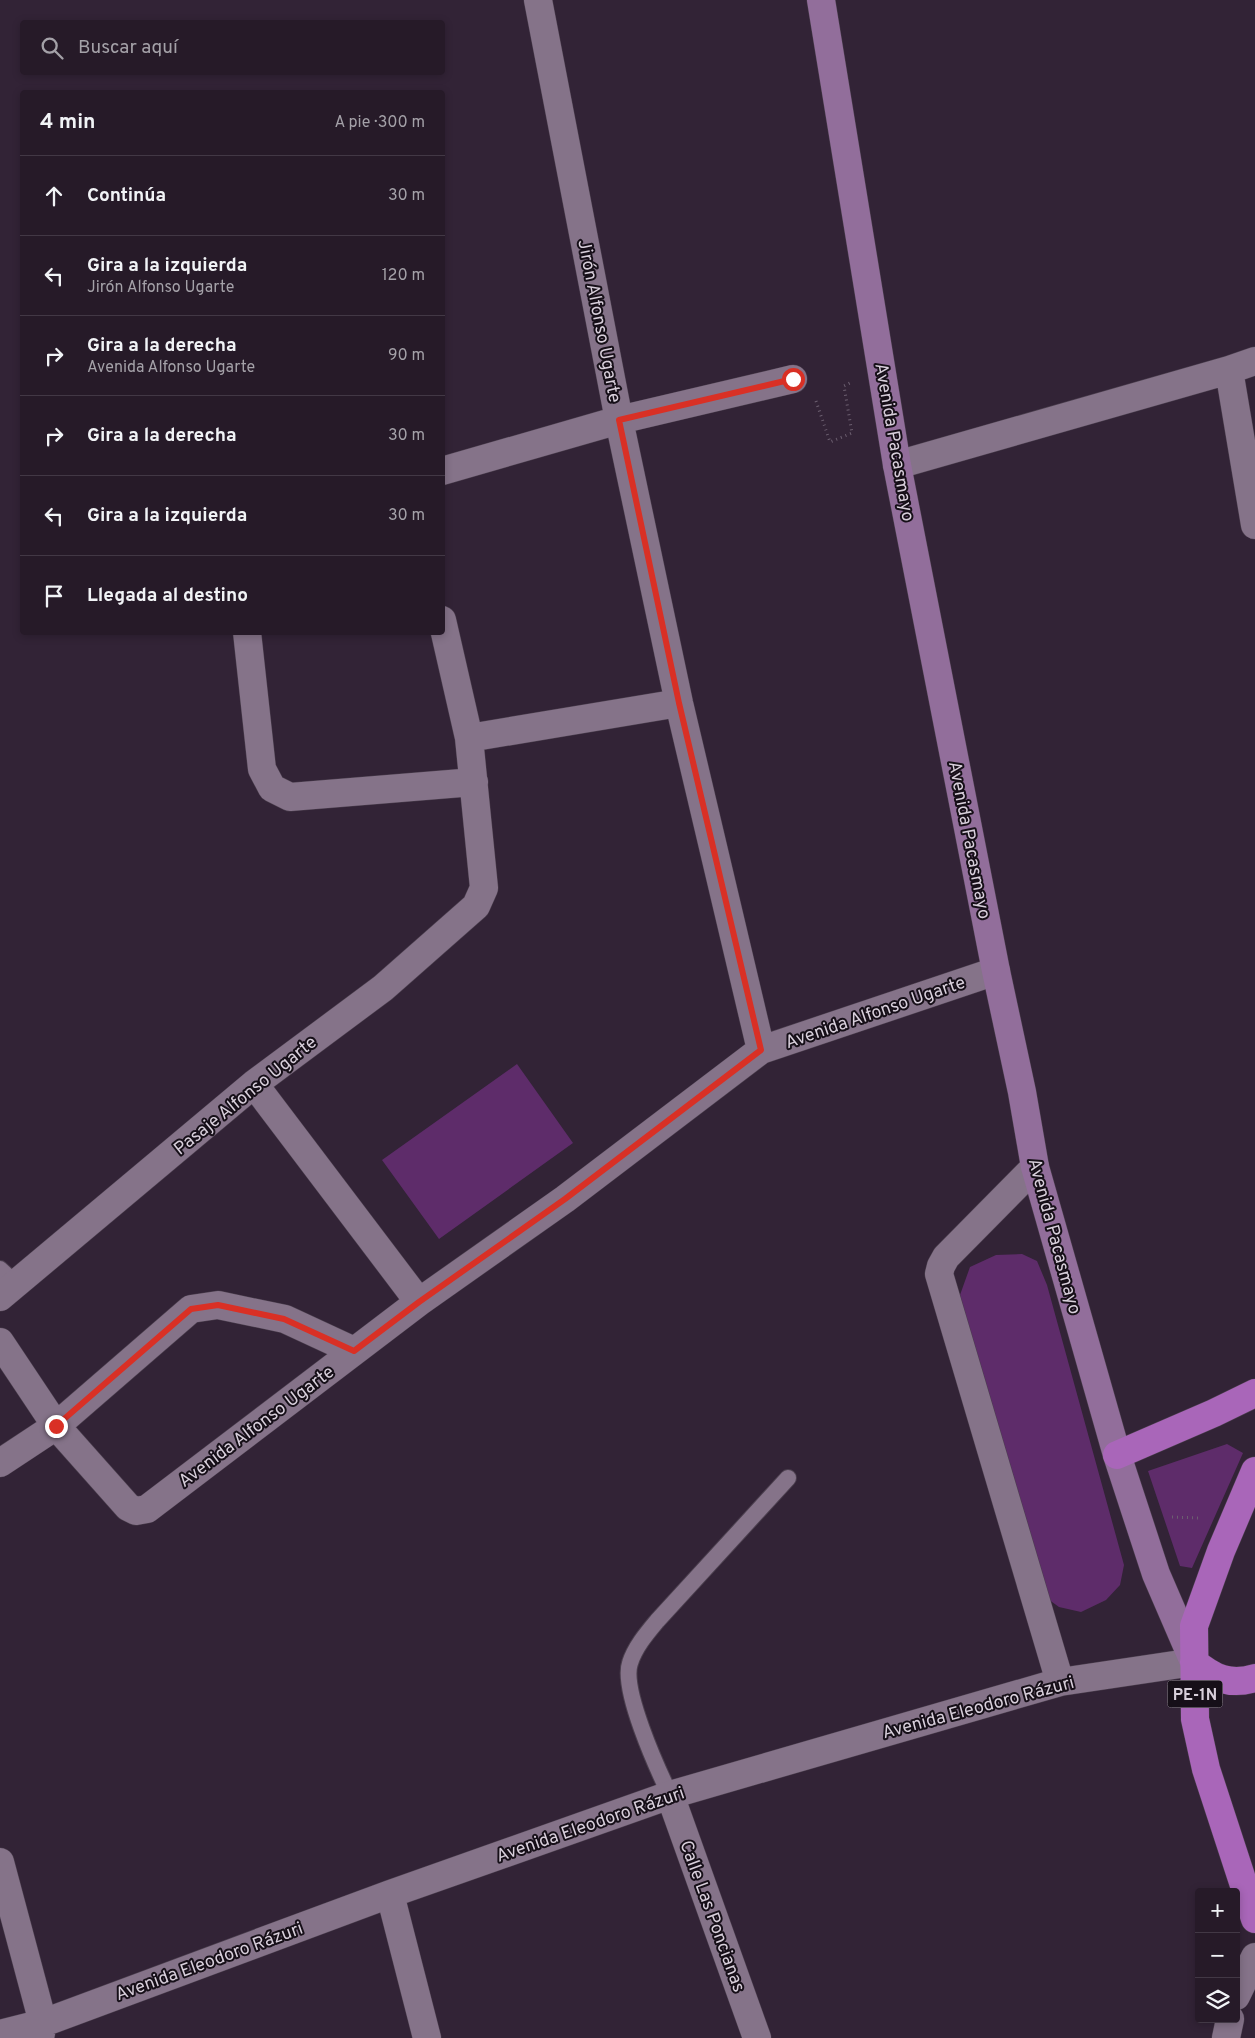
<!DOCTYPE html>
<html lang="es">
<meta charset="utf-8">
<style>
:root{--surface:#261a28;--page:#322734;--text:#f1f3f6;--muted:#a4a1a8;--line:#423845}
body{margin:0;font-family:Overpass,sans-serif;background:var(--page);color:var(--text)}
.controls{position:absolute;right:15px;bottom:15px;display:grid;overflow:hidden;border-radius:5px;box-shadow:0 2px 8px #0003}
.controls button{width:45px;height:45px;display:grid;place-items:center;padding:0;border:0;border-bottom:1px solid var(--line);background:var(--surface);color:var(--text);font:25px sans-serif}
.stop{position:absolute;width:15px;height:15px;margin:-11px;border:4px solid #d93025;border-radius:50%;background:#fff}
.stop.end{background:#d93025;border-color:#fff;box-shadow:0 1px 5px #0008}
.list{margin:0;padding:0;list-style:none}
h2{display:flex;justify-content:space-between;align-items:center;height:65px;margin:0;padding:0 20px;font-size:21px}
h2 small{font-size:16px;font-weight:400;color:var(--muted)}
.list li{display:grid;grid-template-columns:32px 1fr auto;gap:15px;align-items:center;box-sizing:border-box;height:80px;padding:0 20px;border-top:1px solid var(--line)}
.list b{display:block;font-size:19px;white-space:nowrap}
.list p{margin:0;font-size:16px;white-space:nowrap;color:var(--muted)}
.list em{font-size:16px;font-style:normal;color:var(--muted)}
.icon{flex:none;width:28px;height:28px;fill:none;stroke:currentColor;stroke-width:2;stroke-linecap:round;stroke-linejoin:round}
.map{position:relative;flex:none;width:1255px;height:2038px;overflow:hidden}
.search{position:absolute;background:var(--surface);box-shadow:0 2px 8px #0003;left:20px;top:20px;width:425px;height:55px;display:flex;align-items:center;gap:12px;box-sizing:border-box;padding:0 18px;border-radius:5px;color:var(--muted);font-size:19px}
.panel{position:absolute;background:var(--surface);box-shadow:0 2px 8px #0003;left:20px;top:90px;width:425px;height:545px;border-radius:5px}
.map>svg:first-child{display:block}
.green{fill:#5e2c6a}
.lines{fill:none;stroke-linecap:round;stroke-linejoin:round}
.service-casing{stroke:#4b3f4e;stroke-width:18}
.minor-casing{stroke:#4b3f4e;stroke-width:29}
.secondary-casing{stroke:#4b3f4e;stroke-width:29}
.trunk-casing{stroke:#4b3f4e;stroke-width:29}
.path{stroke:#6c5f70;stroke-width:3;stroke-dasharray:1 4;stroke-linecap:butt}
.service{stroke:#857389;stroke-width:16}
.minor{stroke:#857389;stroke-width:28}
.secondary{stroke:#926e9b;stroke-width:28}
.trunk{stroke:#a966b9;stroke-width:28}
.route{stroke:#d93025;stroke-width:6}
.labels{text-anchor:middle;stroke-width:4;stroke-linejoin:round;paint-order:stroke}
.shield{fill:#160f18;stroke:#9e95a0;stroke-width:1}
.shield-label{font-size:16px;font-weight:bold;fill:#d8cfdb}
.street-label{font-size:18px;fill:#d8cfdb;stroke:#160f18}
</style>
<div class="map">
<svg width="1255" height="2038" viewBox="0 0 1255 2038">
<rect width="100%" height="100%" fill="#322336"/>
<!-- green -->
<path class="green" d="M517,1064L573,1143L439,1239L382,1160Z
M1022,1254L1037,1261L1047,1285L1124,1565L1120,1585L1106,1600L1081,1612L1059,1607L1041,1594L960,1295L970,1267L996,1255Z
M1227,1444L1243,1453L1192,1568L1180,1566L1148,1471Z"/>
<g class="lines">
<!-- service casing -->
<g class="service-casing">
<path id="service" d="M0,1269L16,1284
M670,1795C657,1768 621,1689 630,1663C635,1647 647,1633 657,1621L788,1478"/>
</g>
<!-- minor casing -->
<g class="minor-casing">
<path id="minor" d="M538,0L619,420L679,703L761,1050
M1229,370L1255,525
M897,465L1229,370L1255,361
M442,471L619,420L793,379
M247,632L262,769L272,788L290,797L474,782
M469,738L679,703
M254,1084L419,1302
M1035,1167L946,1257L941,1266L939,1274L1060,1682
M0,1297L254,1084L383,988L476,906L484,888L469,738L442,620
M0,1342L56,1426L128,1507L136,1511L147,1509L419,1302L565,1199L761,1050L996,971
M0,1463L56,1426L191,1309L218,1305L285,1319L354,1351
M670,1795L757,2038
M0,1862L43,2023L40,2038
M390,1894L427,2038
M1236,1996L1255,1957
M0,2034L43,2023L390,1894L670,1795L1060,1682L1194,1662
M1226,2038L1230,2019"/>
</g>
<!-- secondary casing -->
<g class="secondary-casing">
<path id="secondary" d="M821,0L897,465L996,971L1022,1092L1035,1167L1117,1455L1156,1574L1194,1662"/>
</g>
<!-- trunk casing -->
<g class="trunk-casing">
<path id="trunk" d="M1117,1455L1214,1413L1255,1393
M1255,1471L1221,1551L1194,1626L1195,1719L1206,1769L1255,1919
M1194,1662C1213,1678 1230,1686 1255,1678"/>
</g>
<!-- path -->
<path class="path" d="M816,401L830,442L852,433L844,386L850,383
M1172,1517L1198,1518"/>
<!-- service -->
<use href="#service" class="service"/>
<!-- minor -->
<use href="#minor" class="minor"/>
<!-- secondary -->
<use href="#secondary" class="secondary"/>
<!-- trunk -->
<use href="#trunk" class="trunk"/>
</g>
<g class="lines">
<!-- route -->
<path class="route" d="M56,1426L191,1309L218,1305L284,1319L354,1351L419,1302L565,1199L761,1050L679,703L619,420L793,379"/>
</g>
<g class="labels">
<!-- shield labels -->
<rect class="shield" x="1167.5" y="1680.5" width="55" height="27" rx="4"/>
<g class="shield-label">
<text x="1195" y="1700">PE-1N</text>
</g>
<!-- street labels -->
<g class="street-label">
<text transform="translate(600 321) rotate(79)" y="6">Jirón Alfonso Ugarte</text>
<text transform="translate(895 442) rotate(80)" y="6">Avenida Pacasmayo</text>
<text transform="translate(970 840) rotate(79)" y="6">Avenida Pacasmayo</text>
<text transform="translate(875 1012) rotate(-19)" y="6">Avenida Alfonso Ugarte</text>
<text transform="translate(245 1095) rotate(-39)" y="6">Pasaje Alfonso Ugarte</text>
<text transform="translate(1055 1236) rotate(75)" y="6">Avenida Pacasmayo</text>
<text transform="translate(256 1426) rotate(-37)" y="6">Avenida Alfonso Ugarte</text>
<text transform="translate(978 1707) rotate(-15)" y="6">Avenida Eleodoro Rázuri</text>
<text transform="translate(590 1824) rotate(-19)" y="6">Avenida Eleodoro Rázuri</text>
<text transform="translate(713 1916) rotate(70)" y="6">Calle Las Poncianas</text>
<text transform="translate(209 1961) rotate(-20)" y="6">Avenida Eleodoro Rázuri</text>
</g>
</g>
</svg>
<div class="controls">
<button>+</button>
<button>−</button>
<button><svg class="icon" aria-label="layers" viewBox="0 0 24 24"><path d="M12 4l9 5-9 5-9-5zM3 14l9 5 9-5"/></svg></button>
</div>
<div class="stop" style="left:793px;top:379px"></div>
<div class="stop end" style="left:56px;top:1426px"></div>
<div class="search"><svg class="icon" aria-label="search" viewBox="0 0 24 24"><circle cx="10" cy="10" r="6"/><path d="M15 15l6 6"/></svg>Buscar aquí</div>
<section class="panel">
<h2>4 min<small>A pie · 300 m</small></h2>
<ul class="list">
<li><svg class="icon" aria-label="ahead" viewBox="0 0 24 24"><path d="M12 20V5M6 11l6-6 6 6"/></svg><div><b>Continúa</b></div><em>30 m</em></li>
<li><svg class="icon" aria-label="left" viewBox="0 0 24 24"><path d="M17 20v-9H6M10 6l-5 5 5 5"/></svg><div><b>Gira a la izquierda</b><p>Jirón Alfonso Ugarte</p></div><em>120 m</em></li>
<li><svg class="icon" aria-label="right" viewBox="0 0 24 24"><path d="M7 20v-9h11M14 6l5 5-5 5"/></svg><div><b>Gira a la derecha</b><p>Avenida Alfonso Ugarte</p></div><em>90 m</em></li>
<li><svg class="icon" aria-label="right" viewBox="0 0 24 24"><path d="M7 20v-9h11M14 6l5 5-5 5"/></svg><div><b>Gira a la derecha</b></div><em>30 m</em></li>
<li><svg class="icon" aria-label="left" viewBox="0 0 24 24"><path d="M17 20v-9H6M10 6l-5 5 5 5"/></svg><div><b>Gira a la izquierda</b></div><em>30 m</em></li>
<li><svg class="icon" aria-label="arrive" viewBox="0 0 24 24"><path d="M6 21V4h12l-3 4 3 4H6"/></svg><div><b>Llegada al destino</b></div></li>
</ul>
</section>
</div>
